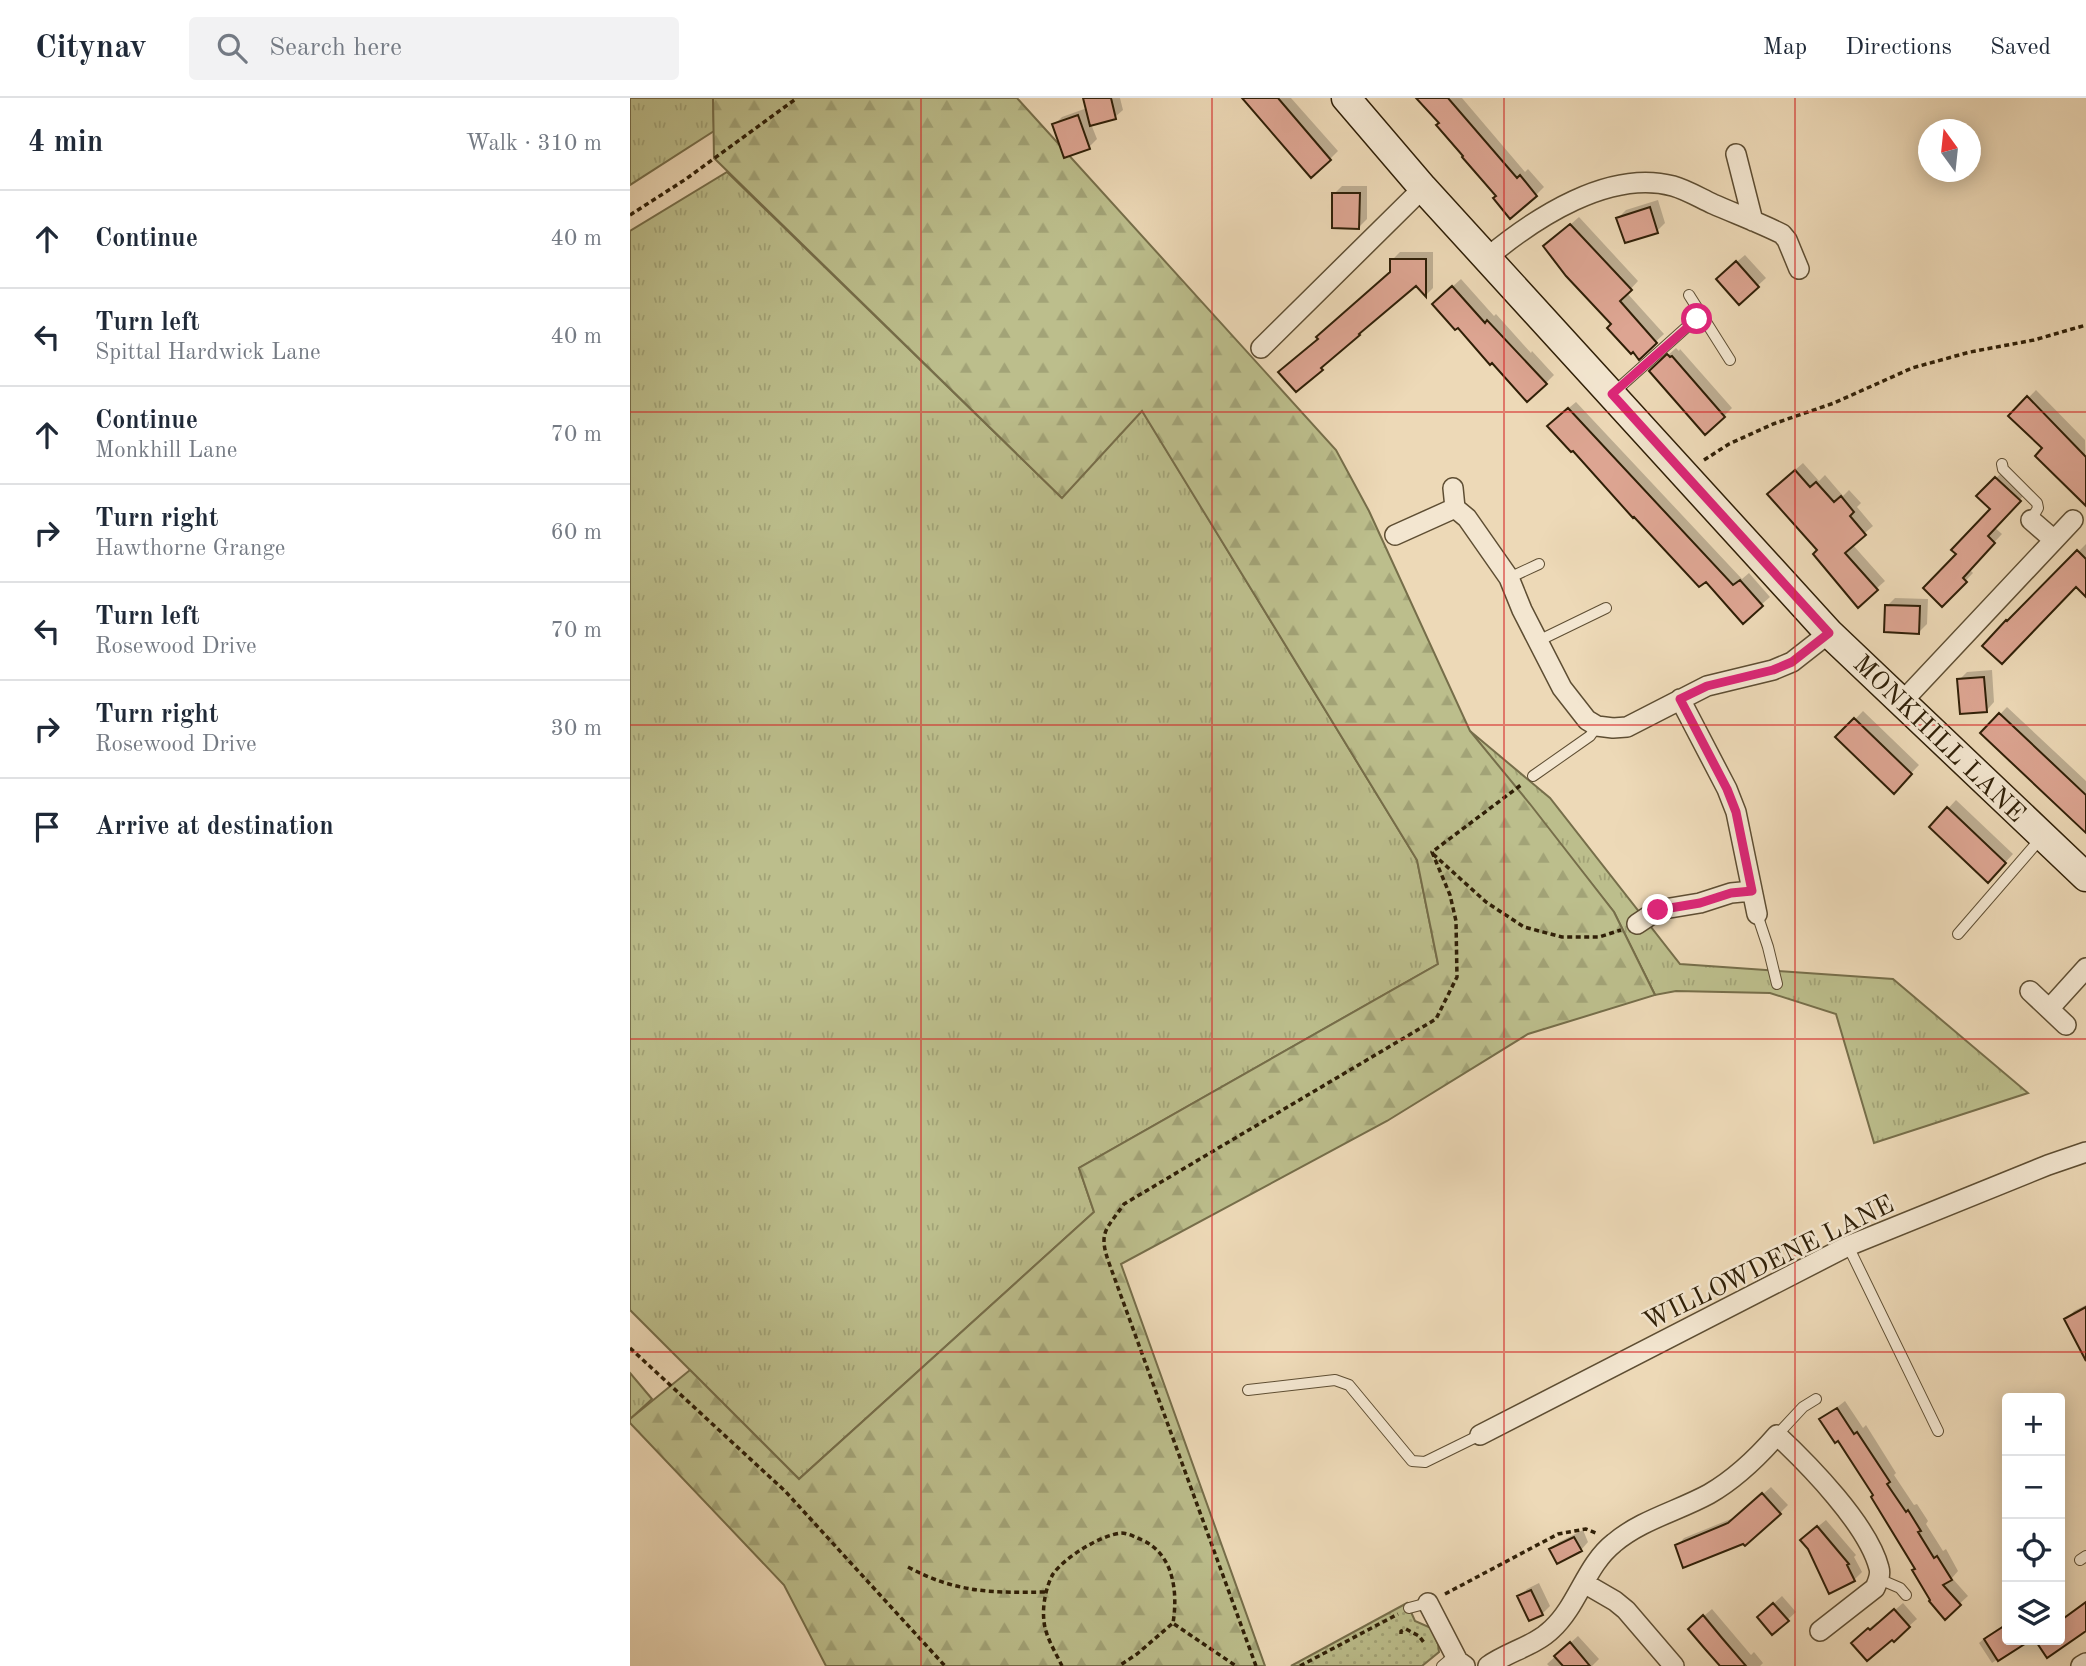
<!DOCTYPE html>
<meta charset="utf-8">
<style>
:root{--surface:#fff;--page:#f2f2f3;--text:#1f2937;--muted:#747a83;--line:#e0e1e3}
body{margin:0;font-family:"Old Standard TT",serif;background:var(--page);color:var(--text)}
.controls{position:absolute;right:21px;bottom:21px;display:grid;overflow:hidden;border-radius:7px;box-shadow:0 4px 18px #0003}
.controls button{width:63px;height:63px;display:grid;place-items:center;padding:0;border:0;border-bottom:2px solid var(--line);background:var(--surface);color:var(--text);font:35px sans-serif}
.compass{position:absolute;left:1288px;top:21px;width:63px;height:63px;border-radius:50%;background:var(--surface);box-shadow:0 4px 18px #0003;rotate:345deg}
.stop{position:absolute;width:21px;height:21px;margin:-16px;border:5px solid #db2777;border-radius:50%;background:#fff}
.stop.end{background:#db2777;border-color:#fff;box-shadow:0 2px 7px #0008}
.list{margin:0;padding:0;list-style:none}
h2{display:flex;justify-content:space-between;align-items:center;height:91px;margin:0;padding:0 28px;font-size:30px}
h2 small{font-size:23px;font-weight:400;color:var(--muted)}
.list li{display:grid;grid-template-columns:46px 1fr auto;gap:21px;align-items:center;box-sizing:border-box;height:98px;padding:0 28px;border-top:2px solid var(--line)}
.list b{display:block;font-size:26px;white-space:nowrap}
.list p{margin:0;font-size:23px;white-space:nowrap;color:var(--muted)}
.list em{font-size:23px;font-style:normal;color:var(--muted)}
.icon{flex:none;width:38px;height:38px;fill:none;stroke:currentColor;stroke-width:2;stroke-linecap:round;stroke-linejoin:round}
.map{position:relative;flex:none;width:1456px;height:1568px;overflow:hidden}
header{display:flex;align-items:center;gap:42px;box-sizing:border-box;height:98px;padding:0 35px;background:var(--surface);border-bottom:2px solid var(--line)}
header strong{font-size:33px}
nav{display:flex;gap:38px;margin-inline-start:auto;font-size:24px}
.search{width:490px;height:63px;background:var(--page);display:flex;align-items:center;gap:18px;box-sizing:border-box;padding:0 24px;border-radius:7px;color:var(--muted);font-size:26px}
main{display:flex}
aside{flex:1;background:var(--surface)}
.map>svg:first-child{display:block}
.grass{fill:url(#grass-tufts);stroke:#766e4a;stroke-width:2}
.forest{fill:url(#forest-firs);stroke:#766e4a;stroke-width:2}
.park{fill:url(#park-dots);stroke:#766e4a;stroke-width:2}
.shadow{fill:#0003}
.building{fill:#dda592;stroke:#2f1f07;stroke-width:2}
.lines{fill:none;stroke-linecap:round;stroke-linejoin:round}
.lane-casing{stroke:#5e4e33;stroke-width:12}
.street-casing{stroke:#5e4e33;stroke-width:22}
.secondary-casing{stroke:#2f1f07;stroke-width:31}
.path{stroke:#2f1f07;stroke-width:3.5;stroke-dasharray:5 3.5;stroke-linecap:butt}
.lane{stroke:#f3e6d0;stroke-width:10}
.street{stroke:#f3e6d0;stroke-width:19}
.secondary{stroke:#f3e6d0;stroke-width:28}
.route{stroke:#db2777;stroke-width:9}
.grid{fill:none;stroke:#d62828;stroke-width:2;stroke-opacity:0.55}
.labels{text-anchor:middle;stroke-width:5;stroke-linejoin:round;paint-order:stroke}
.street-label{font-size:26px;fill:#2f1f07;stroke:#f3e6d0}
</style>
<header>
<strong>Citynav</strong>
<div class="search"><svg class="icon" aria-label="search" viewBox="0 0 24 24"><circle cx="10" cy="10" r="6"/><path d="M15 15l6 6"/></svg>Search here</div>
<nav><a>Map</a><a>Directions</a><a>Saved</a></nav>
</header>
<main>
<aside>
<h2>4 min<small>Walk · 310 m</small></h2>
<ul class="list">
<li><svg class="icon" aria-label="ahead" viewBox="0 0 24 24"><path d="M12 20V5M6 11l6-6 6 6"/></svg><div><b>Continue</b></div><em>40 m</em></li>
<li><svg class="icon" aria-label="left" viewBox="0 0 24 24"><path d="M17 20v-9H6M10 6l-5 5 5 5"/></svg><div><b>Turn left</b><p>Spittal Hardwick Lane</p></div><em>40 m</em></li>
<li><svg class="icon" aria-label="ahead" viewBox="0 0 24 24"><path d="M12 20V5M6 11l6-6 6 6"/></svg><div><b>Continue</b><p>Monkhill Lane</p></div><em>70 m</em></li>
<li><svg class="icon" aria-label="right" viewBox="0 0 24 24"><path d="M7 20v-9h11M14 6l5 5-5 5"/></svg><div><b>Turn right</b><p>Hawthorne Grange</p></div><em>60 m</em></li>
<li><svg class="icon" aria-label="left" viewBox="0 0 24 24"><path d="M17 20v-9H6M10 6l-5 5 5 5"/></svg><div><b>Turn left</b><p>Rosewood Drive</p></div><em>70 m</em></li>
<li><svg class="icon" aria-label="right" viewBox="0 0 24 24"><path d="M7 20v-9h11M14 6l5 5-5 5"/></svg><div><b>Turn right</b><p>Rosewood Drive</p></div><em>30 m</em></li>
<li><svg class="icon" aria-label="arrive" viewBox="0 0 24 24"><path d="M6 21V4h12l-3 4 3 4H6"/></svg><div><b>Arrive at destination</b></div></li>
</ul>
</aside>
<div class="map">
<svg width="1456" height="1568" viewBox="0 0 1456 1568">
<defs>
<pattern id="grass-tufts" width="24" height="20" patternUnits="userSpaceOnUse" patternTransform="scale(1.75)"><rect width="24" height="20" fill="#bcbe8c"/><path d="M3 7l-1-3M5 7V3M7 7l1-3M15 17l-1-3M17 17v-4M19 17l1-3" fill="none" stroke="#a2a377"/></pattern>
<pattern id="forest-firs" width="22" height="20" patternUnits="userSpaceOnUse" patternTransform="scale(1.75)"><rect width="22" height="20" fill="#bcbe8c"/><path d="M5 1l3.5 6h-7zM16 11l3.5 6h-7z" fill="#a2a377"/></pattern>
<pattern id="park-dots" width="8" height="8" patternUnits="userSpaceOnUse" patternTransform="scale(1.75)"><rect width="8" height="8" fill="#bcbe8c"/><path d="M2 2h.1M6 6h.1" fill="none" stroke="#a2a377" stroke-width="1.8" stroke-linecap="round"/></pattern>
</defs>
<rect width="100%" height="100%" fill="#edd9b7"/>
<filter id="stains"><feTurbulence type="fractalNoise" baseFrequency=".00286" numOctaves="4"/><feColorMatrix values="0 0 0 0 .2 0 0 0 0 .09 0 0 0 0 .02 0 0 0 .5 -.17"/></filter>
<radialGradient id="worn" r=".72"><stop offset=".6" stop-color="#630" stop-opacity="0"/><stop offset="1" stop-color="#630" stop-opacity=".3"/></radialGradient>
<!-- grass -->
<path class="grass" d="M0,0H83L84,33L0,87Z
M97,74L431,399L512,312L787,762L808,866L449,1070L464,1114L169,1381L0,1212V133Z
M840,633L920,700L1050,866L1263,881L1398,995L1244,1045L1206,916L1140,895L1046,893L1025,897L984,814Z
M0,1275L22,1301L0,1321Z"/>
<!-- forest -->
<path class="forest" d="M83,0H387L706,352L739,413L840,633L900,706L984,814L1025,897L898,936L757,1023L491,1166L635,1568H196L154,1487L0,1325V1321L60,1272L169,1381L464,1114L449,1070L808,866L787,762L512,313L432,400L84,60Z"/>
<!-- park -->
<path class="park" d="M777,1505L785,1523L801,1530L808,1546L809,1554L792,1568H661Z"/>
<!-- shadow -->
<path class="shadow" d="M455,0H490L493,12L485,19L461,26L467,41L459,49L424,27L432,19L457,10Z
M613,0H661L708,53L700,61Z
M789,0H832L895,74L898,71L914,89L906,97L868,98Z
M712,88H737V121L729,129L704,96Z
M1028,102L1035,125L1027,133L988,120L996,112Z
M949,119L1008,183L997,195L1034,236L1009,259L983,226L924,141Z
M770,154H803V190L796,197L786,186L736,227L666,292L689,240L762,173V162Z
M1115,157L1136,180L1109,205L1096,173Z
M831,181L864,218L866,216L901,255L902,253L924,277L916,285L862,263L812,198Z
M1046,250L1049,253L1050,251L1102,310L1094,318L1029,265Z
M1406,292L1455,342L1456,393L1381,318Z
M946,304L1112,481L1119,475L1140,499L1113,523L927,320Z
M1173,365L1189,383L1195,377L1213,398L1219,392L1231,405L1227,409L1243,428L1222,446L1255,483L1228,507L1147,388Z
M1374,372L1397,394L1364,429L1372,436L1339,471L1343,475L1312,507L1329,456L1362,411L1349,398Z
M1456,446V491L1446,487L1386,517Z
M1265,500L1298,501L1297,526L1289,534L1257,508Z
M1362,572L1364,604L1357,612L1329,582L1337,574Z
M1377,609L1456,683V735L1449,729L1451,727L1352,635Z
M1233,613L1289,667L1264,693L1208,639Z
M1326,702L1383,756L1358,783L1301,729Z
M1456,1207V1259L1437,1221L1444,1213Z
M1215,1303L1233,1330L1236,1327L1266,1375L1264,1377L1284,1407L1287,1406L1298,1423L1296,1426L1313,1453L1316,1451L1328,1473L1322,1480L1338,1498L1315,1519L1245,1397L1208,1341L1191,1322Z
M1141,1389L1158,1407L1150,1415L1047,1448L1054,1440L1108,1418Z
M1196,1422L1226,1457L1224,1459L1232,1474L1224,1482L1180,1435Z
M953,1432L958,1444L951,1452H922L929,1444Z
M909,1485L920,1508L912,1516L889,1499L897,1491Z
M1152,1498L1166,1514L1143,1535L1137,1512Z
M1456,1503V1533L1418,1558L1407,1542H1430V1520L1434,1517L1436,1518Z
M1273,1505L1287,1521L1279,1528L1231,1537L1247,1524L1249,1526Z
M1082,1511L1121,1557L1124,1554L1133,1565L1130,1568H1092L1068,1523Z
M1377,1525V1542H1396L1362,1565L1349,1545L1357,1538Z
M948,1538L969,1561L962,1568H919L917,1566Z"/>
<!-- building -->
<path class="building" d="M453,0H481L486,21L460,28Z
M612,0H648L701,62L681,80Z
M786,0H818L887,80L890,77L907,98L880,121L863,100L866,98L832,59L833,58L806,27L809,25Z
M448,17L460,51L434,60L422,26Z
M702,95H730L729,131L702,130Z
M1020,109L1028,135L995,145L986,120Z
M940,126L1002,192L990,203L1027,245L1009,262L1003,254L1001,256L977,230L981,226L936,178L913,148Z
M760,161H796V199L786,188L729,236L730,237L691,270L693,272L666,294L648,274L688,241L686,239L760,174Z
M1106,163L1129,189L1109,207L1086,181Z
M822,188L855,225L857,222L917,286L897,304L862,265L860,267L828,230L825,232L802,206Z
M1037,256L1040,259L1042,258L1095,319L1075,337L1019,273Z
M1397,298L1456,359V408L1405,358L1412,350L1378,318Z
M938,310L1103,487L1110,482L1133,508L1113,526L1076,484L1069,489L1004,419L1003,420L943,353L941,354L917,328Z
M1165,372L1180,389L1186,384L1204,404L1211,398L1224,414L1220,418L1236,437L1215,455L1248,492L1228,510L1183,456L1187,452L1137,396Z
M1365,379L1391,403L1358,438L1365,445L1333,480L1337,484L1312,509L1293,490L1326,456L1321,452L1360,411L1346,398Z
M1447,452L1456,461V499L1446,489L1372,566L1352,548L1376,522L1377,523Z
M1255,507L1290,508L1289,536L1254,534Z
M1354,579L1357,614L1330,616L1327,581Z
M1369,615L1456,697V735L1350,635Z
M1224,620L1282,676L1264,696L1205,639Z
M1317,709L1376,765L1358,785L1299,729Z
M1456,1209V1263L1434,1221Z
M1207,1310L1224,1336L1227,1334L1260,1384L1257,1386L1276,1414L1278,1412L1291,1433L1288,1434L1304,1460L1307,1458L1322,1482L1313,1487L1331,1507L1315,1522L1299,1503L1300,1502L1282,1472L1285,1471L1241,1399L1243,1397L1208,1343L1205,1345L1189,1321Z
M1132,1395L1151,1416L1115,1448L1113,1446L1053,1470L1045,1447L1098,1425Z
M1187,1428L1219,1466L1217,1467L1225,1483L1199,1496L1178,1451L1170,1442Z
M944,1439L952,1453L927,1466L919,1451Z
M901,1492L913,1517L899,1523L887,1498Z
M1456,1504V1533L1417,1560L1405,1542H1430V1523Z
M1143,1505L1159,1523L1142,1537L1127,1519Z
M1264,1511L1280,1529L1264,1544L1262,1542L1237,1563L1221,1545L1238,1530L1240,1532Z
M1073,1517L1092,1540L1116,1568H1090L1075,1551L1058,1531Z
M1377,1526V1542H1401L1368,1563L1354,1541Z
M940,1544L960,1568H933L924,1558Z"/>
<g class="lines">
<!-- lane casing -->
<g class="lane-casing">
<path id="lane" d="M1059,197L1100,262
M982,296L1059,227L1073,218
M1372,366L1373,371L1407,405L1408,410L1401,422
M879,480L909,466
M908,543L976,510
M903,678L960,638L967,628
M1127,816L1138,849L1147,886
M1328,836L1412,739
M1218,1148L1308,1333
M618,1292L705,1282L719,1287L782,1363L795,1364L850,1337
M1147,1337L1173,1309L1186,1301
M1450,1462L1456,1458
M1249,1481L1270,1490L1276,1497
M779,1510L798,1505
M812,1568L825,1557"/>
</g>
<!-- street casing -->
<g class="street-casing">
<path id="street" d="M1106,56L1123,123
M858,159C905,120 979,71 1043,88C1057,92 1070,100 1083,106C1106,116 1130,125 1152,136L1157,142L1169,171
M631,250L793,90
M823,390L825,410
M1401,422L1424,442
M765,437L825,410L837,420L879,480L892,512L932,590L957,622L967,628L983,630L997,629L1077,588L1143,572L1162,564L1199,535
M1050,601L1097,691L1106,714L1127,816
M1271,605L1443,422
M1007,826L1028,812L1070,805L1101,795L1122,793
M1400,893L1436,927
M1419,911L1456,870
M850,1337L1218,1148L1418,1067L1456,1054
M954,1485L985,1503L996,1512L1044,1568
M798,1505L828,1563L835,1568
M858,1568C877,1554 905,1548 922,1531C948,1507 956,1467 984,1445C1011,1422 1048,1413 1079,1396C1105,1381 1127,1360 1147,1337C1179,1367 1238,1427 1249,1470C1251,1477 1248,1483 1245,1490L1190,1533
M1451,1568L1456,1565"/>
</g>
<!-- secondary casing -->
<g class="secondary-casing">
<path id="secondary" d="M716,0L793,90L1199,535L1456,779"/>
</g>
<!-- path -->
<path class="path" d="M0,117L56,81L167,0
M1074,362L1099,346L1143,326L1204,305L1282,270L1340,254L1404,242L1456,227
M803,756L856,804L894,829L932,839H969L991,832
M0,1250L155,1393L315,1568
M278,1469C326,1495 363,1495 416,1494
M815,1496L928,1436L956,1431L966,1435
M544,1526L606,1568
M771,1536V1533L776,1531L789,1538L795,1546
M432,1568C426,1555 415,1538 414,1523C412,1509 416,1488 423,1476C435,1459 471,1437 491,1435C498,1435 505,1439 512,1442C544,1456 548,1495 543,1525L507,1556L489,1568
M626,1568L479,1165C468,1134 476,1132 494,1106L806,921L827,879L826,823L820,797L802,754L891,687
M670,1568L768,1516"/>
<!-- lane -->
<use href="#lane" class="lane"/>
<!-- street -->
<use href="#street" class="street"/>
<!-- secondary -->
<use href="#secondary" class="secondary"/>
</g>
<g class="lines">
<!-- route -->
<path class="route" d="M1028,812L1070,805L1101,795L1122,793L1106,714L1097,691L1050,601L1077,588L1143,572L1162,564L1199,535L982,296L1067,221"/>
</g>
<!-- grid -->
<path class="grid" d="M291,0V1568M582,0V1568M874,0V1568M1165,0V1568M0,314H1456M0,627H1456M0,941H1456M0,1254H1456"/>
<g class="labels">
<!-- street labels -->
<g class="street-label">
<text transform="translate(1310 640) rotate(44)" y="9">MONKHILL LANE</text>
<text transform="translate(1138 1164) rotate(-26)" y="9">WILLOWDENE LANE</text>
</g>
</g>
<rect width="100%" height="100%" filter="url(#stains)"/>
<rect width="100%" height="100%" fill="url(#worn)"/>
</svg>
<div class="controls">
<button>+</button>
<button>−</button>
<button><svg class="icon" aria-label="locate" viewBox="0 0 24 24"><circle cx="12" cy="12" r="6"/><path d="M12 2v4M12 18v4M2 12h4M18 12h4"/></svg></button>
<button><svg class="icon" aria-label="layers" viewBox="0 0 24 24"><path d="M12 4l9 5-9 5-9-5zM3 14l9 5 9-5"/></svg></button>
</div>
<svg class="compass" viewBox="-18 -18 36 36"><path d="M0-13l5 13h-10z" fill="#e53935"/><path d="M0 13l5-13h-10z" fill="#747a83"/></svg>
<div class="stop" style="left:1067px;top:221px"></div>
<div class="stop end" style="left:1028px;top:812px"></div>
</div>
</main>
